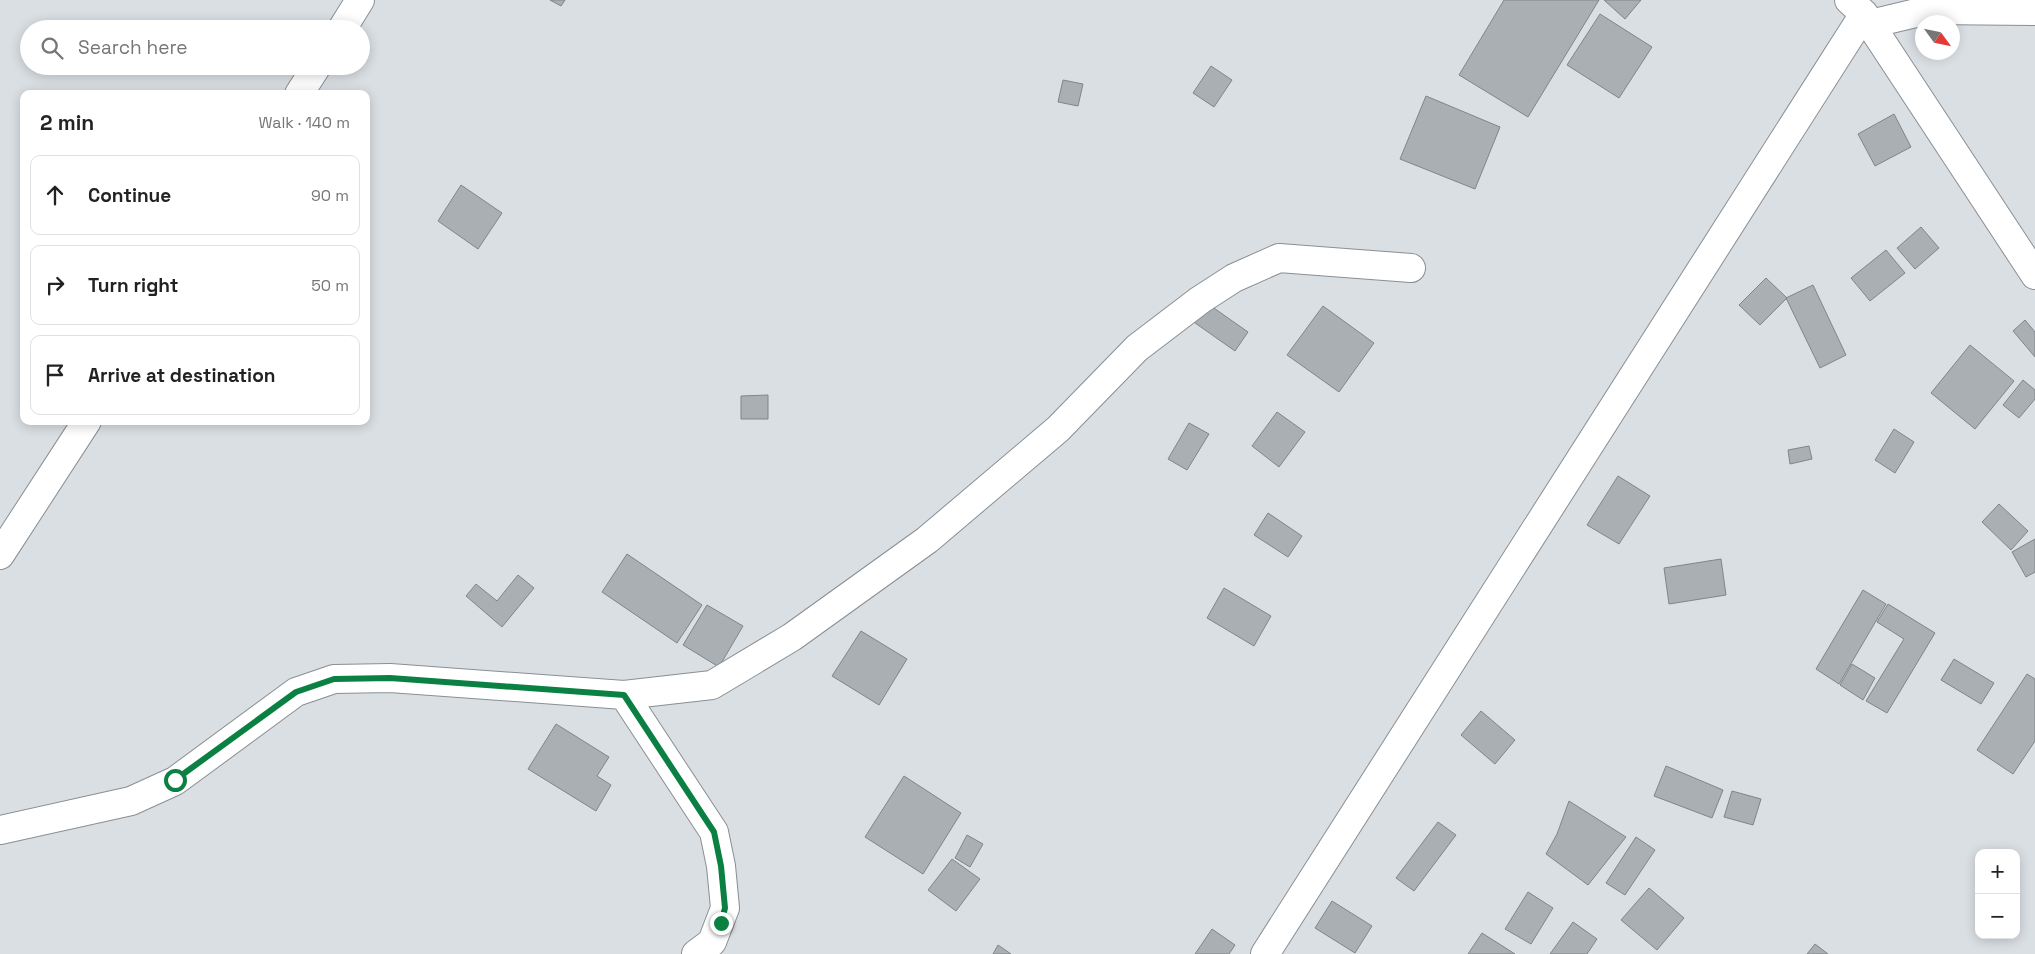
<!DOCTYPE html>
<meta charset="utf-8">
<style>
:root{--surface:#fff;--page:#f6f6f6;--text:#222;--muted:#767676;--line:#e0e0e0}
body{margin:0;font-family:"Space Grotesk",sans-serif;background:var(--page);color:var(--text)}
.controls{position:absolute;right:15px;bottom:15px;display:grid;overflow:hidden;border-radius:10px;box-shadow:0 2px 12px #0003}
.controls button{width:45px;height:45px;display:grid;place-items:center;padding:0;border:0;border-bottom:1px solid var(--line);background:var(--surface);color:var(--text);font:25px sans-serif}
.compass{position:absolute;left:1915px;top:15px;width:45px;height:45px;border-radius:50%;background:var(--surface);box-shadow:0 2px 12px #0003;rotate:123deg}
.stop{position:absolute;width:15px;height:15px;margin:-11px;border:4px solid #0b8043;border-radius:50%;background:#fff}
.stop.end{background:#0b8043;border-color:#fff;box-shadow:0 1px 5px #0008}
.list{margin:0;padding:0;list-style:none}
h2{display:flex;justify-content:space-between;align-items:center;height:65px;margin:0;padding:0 20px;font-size:21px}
h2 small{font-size:16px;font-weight:400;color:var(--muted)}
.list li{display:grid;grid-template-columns:32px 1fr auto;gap:15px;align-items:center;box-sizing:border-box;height:80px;margin:0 10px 10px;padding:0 10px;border:1px solid var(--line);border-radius:10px}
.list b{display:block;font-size:19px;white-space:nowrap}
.list em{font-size:16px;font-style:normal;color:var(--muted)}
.icon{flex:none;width:28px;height:28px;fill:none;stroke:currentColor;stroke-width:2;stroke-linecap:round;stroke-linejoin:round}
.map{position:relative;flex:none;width:2035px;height:954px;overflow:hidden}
.search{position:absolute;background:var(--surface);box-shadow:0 2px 12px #0003;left:20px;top:20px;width:350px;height:55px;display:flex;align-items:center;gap:12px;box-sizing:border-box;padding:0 18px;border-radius:28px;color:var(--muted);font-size:19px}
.panel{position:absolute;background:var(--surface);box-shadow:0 2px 12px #0003;left:20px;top:90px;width:350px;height:335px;border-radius:10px}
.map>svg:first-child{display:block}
.building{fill:#aaafb4;stroke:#808589}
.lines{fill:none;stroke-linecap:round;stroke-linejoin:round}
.minor-casing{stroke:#898f93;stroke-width:30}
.minor{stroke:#fff;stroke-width:28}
.route{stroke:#0b8043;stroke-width:6}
</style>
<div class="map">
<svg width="2035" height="954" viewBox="0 0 2035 954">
<rect width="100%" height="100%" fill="#dadfe4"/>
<!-- building -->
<path class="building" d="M550,0H565L561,6Z
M1504,0H1599L1528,117L1459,75Z
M1604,0H1641L1625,19Z
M1600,14L1652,47L1619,98L1567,65Z
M1211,66L1232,80L1214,107L1193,93Z
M1063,80L1083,84L1078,106L1058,102Z
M1426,96L1500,127L1475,189L1400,159Z
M1894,114L1911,147L1875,166L1858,134Z
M461,185L502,213L478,249L438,221Z
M1921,227L1939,248L1915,269L1897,248Z
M1886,250L1905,273L1870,301L1851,278Z
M1766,278L1787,298L1760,325L1739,305Z
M1813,285L1846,355L1820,368L1786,298Z
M1201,299L1248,332L1235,351L1188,318Z
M1323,306L1374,343L1339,392L1287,355Z
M2025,320L2035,332V357L2013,331Z
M1970,345L2014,381L1975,429L1931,393Z
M2023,380L2035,390V399L2019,418L2003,405Z
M768,395V419H741V396Z
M1277,412L1305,432L1279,467L1252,446Z
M1189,423L1209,434L1187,470L1168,459Z
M1894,429L1914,442L1895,473L1875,460Z
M1809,446L1812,459L1790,464L1788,450Z
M1618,476L1650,496L1619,544L1587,525Z
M1999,504L2028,531L2011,550L1982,522Z
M1268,513L1302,536L1288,557L1254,535Z
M2035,539V572L2026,577L2012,552Z
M627,554L702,605L677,643L602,592Z
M1721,559L1726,595L1669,604L1664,568Z
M518,575L534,588L502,627L466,596L476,584L497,601Z
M1224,588L1271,616L1254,646L1207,618Z
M1863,590L1886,604L1839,684L1816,669Z
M1888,604L1935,633L1887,713L1866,701L1904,639L1877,622Z
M707,605L743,626L719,667L683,645Z
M861,631L907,659L879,705L832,676Z
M1954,659L1994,683L1981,704L1941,680Z
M1852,664L1875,678L1863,700L1840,685Z
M2027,674L2035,679V741L2013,774L1977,750Z
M1481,711L1515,740L1495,764L1461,735Z
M556,724L609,757L597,776L611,785L596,811L528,769Z
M1666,766L1723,790L1712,818L1654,796Z
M904,776L961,813L923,874L865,837Z
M1732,791L1761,799L1753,825L1724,817Z
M1569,801L1626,837L1588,885L1546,854L1557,834Z
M1438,822L1456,835L1414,891L1396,878Z
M967,835L983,844L970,867L955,858Z
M1636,837L1655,850L1625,895L1606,883Z
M952,859L980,879L956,911L928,890Z
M1649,888L1684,918L1657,950L1621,920Z
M1528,892L1553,908L1531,944L1505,929Z
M1332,901L1372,926L1355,953L1315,928Z
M1573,922L1597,939L1587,954H1550Z
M1212,929L1235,945L1229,954H1195Z
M1482,933L1515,954H1468Z
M1815,944L1828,954H1807Z
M998,945L1011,954H993Z"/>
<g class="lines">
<!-- minor casing -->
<g class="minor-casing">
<path id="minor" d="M1849,0L1864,14L1870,24L2035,275
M1870,24L1929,10L2035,11
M342,29L360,0
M299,94L317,66
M0,555L87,421
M624,695L712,685L792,637L927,540L1058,429L1137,348L1200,300L1234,278L1279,258L1411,268
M0,830L131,801L175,781L296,692L334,679L390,678L624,695L714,832L721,866L725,908L712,942L696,954
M1265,954L1864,14"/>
</g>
<!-- minor -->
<use href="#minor" class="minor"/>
</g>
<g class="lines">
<!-- route -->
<path class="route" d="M175,780L296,692L334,679L390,678L624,695L714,832L721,866L725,908L721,923"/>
</g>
</svg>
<div class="controls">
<button>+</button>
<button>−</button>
</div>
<svg class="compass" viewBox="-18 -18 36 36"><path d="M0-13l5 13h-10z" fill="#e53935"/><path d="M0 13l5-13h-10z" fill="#767676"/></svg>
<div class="stop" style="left:175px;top:780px"></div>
<div class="stop end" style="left:721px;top:923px"></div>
<div class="search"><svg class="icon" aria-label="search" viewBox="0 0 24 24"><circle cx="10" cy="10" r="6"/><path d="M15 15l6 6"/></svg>Search here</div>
<section class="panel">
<h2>2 min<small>Walk · 140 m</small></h2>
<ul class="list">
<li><svg class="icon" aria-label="ahead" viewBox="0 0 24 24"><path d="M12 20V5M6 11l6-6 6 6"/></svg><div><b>Continue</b></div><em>90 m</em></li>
<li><svg class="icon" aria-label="right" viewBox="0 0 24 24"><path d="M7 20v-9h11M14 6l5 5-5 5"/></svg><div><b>Turn right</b></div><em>50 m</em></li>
<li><svg class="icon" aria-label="arrive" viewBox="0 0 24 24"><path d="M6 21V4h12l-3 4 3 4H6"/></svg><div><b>Arrive at destination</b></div></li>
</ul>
</section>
</div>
